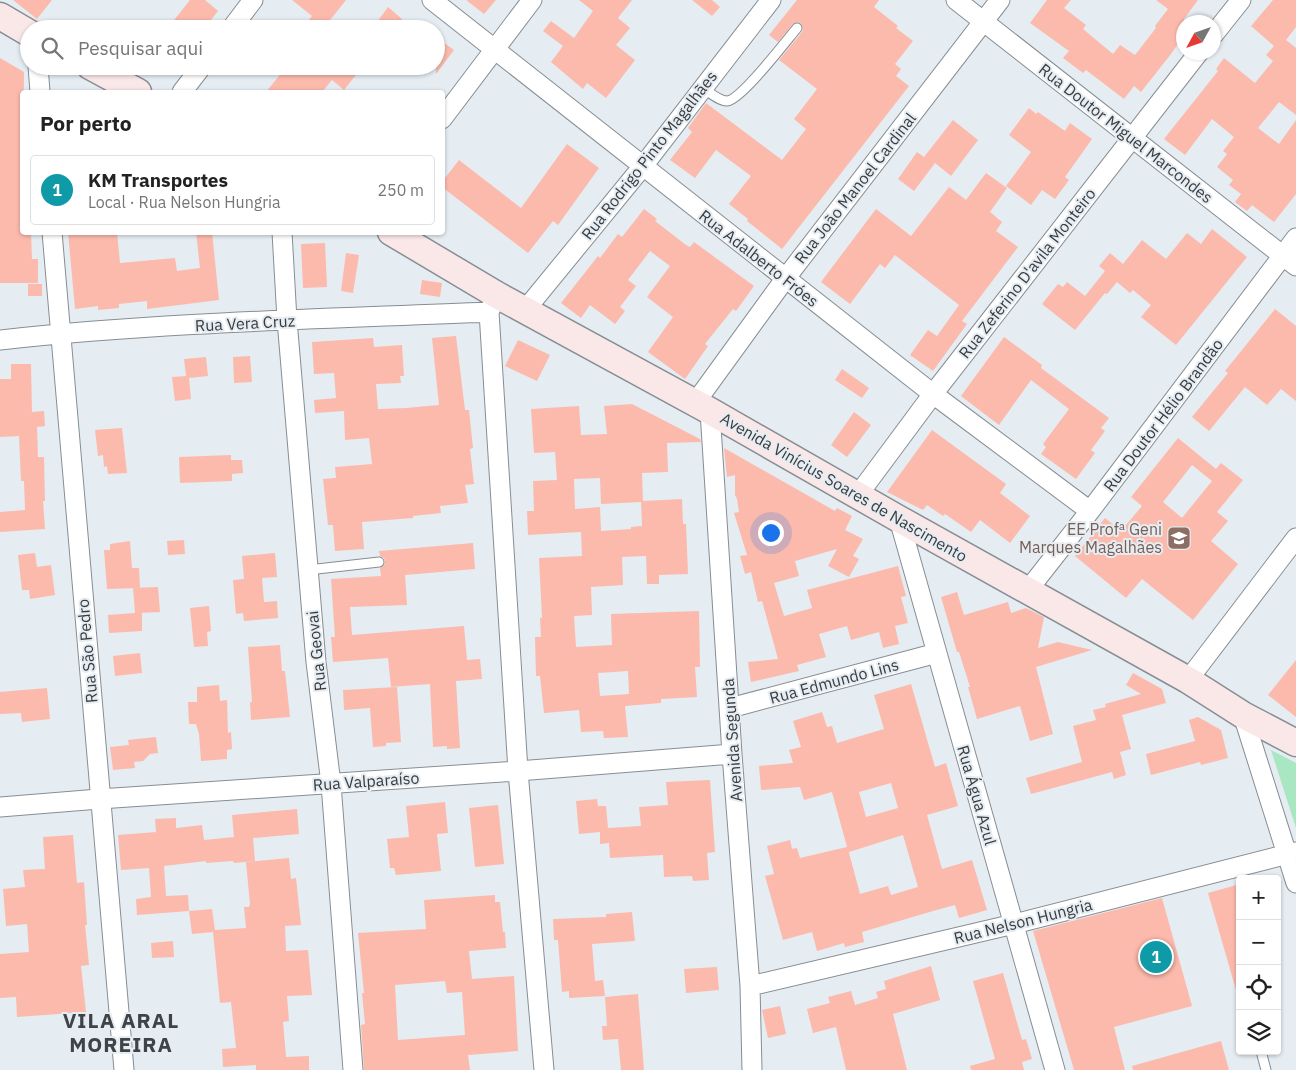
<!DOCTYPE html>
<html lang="pt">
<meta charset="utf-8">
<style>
:root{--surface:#fff;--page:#f2f2f2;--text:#222;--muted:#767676;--line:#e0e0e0;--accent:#d93025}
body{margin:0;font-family:"IBM Plex Sans",sans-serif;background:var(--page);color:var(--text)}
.controls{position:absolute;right:15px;bottom:15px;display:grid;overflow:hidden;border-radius:5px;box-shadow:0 1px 4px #0004}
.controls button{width:45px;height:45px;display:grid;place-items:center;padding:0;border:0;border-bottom:1px solid var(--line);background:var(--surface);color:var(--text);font:25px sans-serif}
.compass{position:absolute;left:1176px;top:15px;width:45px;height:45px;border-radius:50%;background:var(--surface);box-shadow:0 1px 4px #0004;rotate:230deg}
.you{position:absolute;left:770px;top:532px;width:18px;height:18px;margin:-12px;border:4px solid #fff;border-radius:50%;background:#1a73e8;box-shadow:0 0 0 8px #1a73e833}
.badge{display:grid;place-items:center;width:32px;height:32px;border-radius:50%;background:var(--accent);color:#fff;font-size:16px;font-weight:700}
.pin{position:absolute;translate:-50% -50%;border:2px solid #fff;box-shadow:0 1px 5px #0006}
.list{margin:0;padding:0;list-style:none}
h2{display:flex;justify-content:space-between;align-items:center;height:65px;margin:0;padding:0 20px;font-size:21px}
h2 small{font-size:16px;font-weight:400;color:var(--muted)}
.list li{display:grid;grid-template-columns:32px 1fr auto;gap:15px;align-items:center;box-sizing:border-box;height:70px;margin:0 10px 10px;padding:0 10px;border:1px solid var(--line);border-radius:5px}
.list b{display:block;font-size:19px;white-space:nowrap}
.list p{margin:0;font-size:16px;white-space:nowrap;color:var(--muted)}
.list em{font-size:16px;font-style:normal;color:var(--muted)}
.icon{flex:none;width:28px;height:28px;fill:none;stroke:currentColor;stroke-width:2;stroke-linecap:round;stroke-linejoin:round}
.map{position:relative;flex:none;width:1296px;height:1070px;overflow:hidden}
.search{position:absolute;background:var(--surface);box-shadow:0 1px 4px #0004;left:20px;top:20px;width:425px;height:55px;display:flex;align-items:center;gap:12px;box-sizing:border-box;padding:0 18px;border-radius:28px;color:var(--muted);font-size:19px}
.panel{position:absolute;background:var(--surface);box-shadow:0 1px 4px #0004;left:20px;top:90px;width:425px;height:145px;border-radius:5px}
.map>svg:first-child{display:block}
.green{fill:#a9e6c2}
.building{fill:#fcbaad;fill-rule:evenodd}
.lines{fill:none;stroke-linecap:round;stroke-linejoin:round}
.lane-casing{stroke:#878e93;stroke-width:11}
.street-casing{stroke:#878e93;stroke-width:21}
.secondary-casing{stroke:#878e93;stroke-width:29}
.lane{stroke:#fff;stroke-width:9}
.street{stroke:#fff;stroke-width:19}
.secondary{stroke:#fae8e9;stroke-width:26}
.labels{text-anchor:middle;stroke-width:4;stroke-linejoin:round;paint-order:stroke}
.street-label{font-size:16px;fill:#393c3e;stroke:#e5ecf2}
.education-label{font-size:16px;fill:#785e54;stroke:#e5ecf2;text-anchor:end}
.district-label{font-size:21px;font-weight:bold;letter-spacing:1px;fill:#3d4347;stroke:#e5ecf2}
</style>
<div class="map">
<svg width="1296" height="1070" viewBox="0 0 1296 1070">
<rect width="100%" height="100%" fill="#e5ecf2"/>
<!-- green -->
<path class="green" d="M1271,750L1296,763V828Z"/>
<!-- building -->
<path class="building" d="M13,0H52L37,19Z
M190,0H205L218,11L204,29H167Z
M292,0H346L323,29H302L312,16Z
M466,0H496L484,14Z
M579,0H632L618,18L630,28L616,45L635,60L606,98L587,83L583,89L551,62L563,46L543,31L551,21L574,38L593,11Z
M692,0H712L720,7L712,16Z
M797,0H879L874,7L898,26L896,28L913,41L895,64L901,69L896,76L909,86L782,249L747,221L748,219L729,204L751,176L716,150L695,178L670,160L692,132L688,128L706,103L782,160L806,129L794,119L817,89L779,60L802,32L803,29L801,24L798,22L793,24L778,42L769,35Z
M1047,0H1071L1064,8L1086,25L1083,29L1113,54L1120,45L1135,55L1156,28L1155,26L1168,9L1156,0H1198L1184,19V35L1171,54L1141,92L1134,86L1124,99L1086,70L1083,73L1063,58L1069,51L1030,23Z
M1273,0H1296V27L1286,40L1296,48V115L1279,102L1258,128L1279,144L1296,120V194L1274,222L1252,205L1247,211L1235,202L1241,194L1229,185L1233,180L1217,167L1227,154L1223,151L1234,137L1212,119L1185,155L1164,139L1218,71L1216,69L1224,58L1255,83L1273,61L1266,55L1274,46L1251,26Z
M388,7L402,19L395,29H372Z
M436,37L454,50L436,74Z
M0,58L24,72L22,232H31L32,259H38V283H0Z
M287,66H363L344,90L332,80L322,92H266Z
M1029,108L1036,114L1038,112L1065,131L1070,123L1092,139L1065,177L1069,180L1055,199L1042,190L1031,205L1006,186L1031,152L1009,135Z
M953,120L978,140L951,176L935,163L914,191L898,179L917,152L924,157Z
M567,144L599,168L558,225L553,221L528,253L442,187V182L459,160L521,208Z
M986,173L1007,188L990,212L1002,222L996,231L1018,247L962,321L967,324L933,371L910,355L928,330L937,336L959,305L895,255L885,268L880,264L850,304L821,282L876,209L911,236L949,187L966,200Z
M644,209L657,219L655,221L686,245L690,247L694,242L754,286L736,311L733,309L705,344L708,346L685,379L648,352L673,317L647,297L670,266L650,251L628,280L636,286L620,307L625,311L615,324L590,305L581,318L561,303L598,256L600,258L618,234L622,237Z
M1212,229L1247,257L1176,345L1141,317L1151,305L1133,290L1130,293L1117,282L1107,294L1105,293L1075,330L1042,304L1058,284L1063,287L1067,282L1085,296L1105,271L1099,266L1110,253L1123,264L1142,240L1166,259L1187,233L1201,244Z
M68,232H117L120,263L175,258L177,271L200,268L196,232H212L219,300L147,309V301L119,304V308L98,310V306L75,309Z
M325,243L327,287L303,288L301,244Z
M346,253L359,255L353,293L341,291Z
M422,280L442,283L440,297L420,294Z
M28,284H42V296H28Z
M1275,309L1296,326V401L1281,389L1267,405L1245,387L1209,431L1192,417L1228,373L1225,371Z
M456,336L465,410H469L473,448L470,449L474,484L465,485L468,503L440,506L441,513L413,516V518L362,522L364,549L335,551L333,525H328L323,479L336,478L335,467L372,464L369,438L345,440L344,411L315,413L314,400L336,398L334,373L314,374L312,342L373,338L374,347L402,345L404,376H400L401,383L376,384L378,409L406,408L439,405L432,338Z
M1004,337L1042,365L1041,368L1109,418L1101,428L1105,431L1091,450L1095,453L1076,479L1041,454L1046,447L1043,444L1069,409L1031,380L999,425L961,396Z
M518,340L550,355L537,381L505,366Z
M250,356L252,382L234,383L233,357Z
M206,357L208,376L189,378L191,399L175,401L172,377L186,376L184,359Z
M11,364H31L32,412L44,411L45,426L37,427L38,457H44L45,501H43L45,529L0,532V512L25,510L24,481H21L19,436L0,437V379H11Z
M842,369L869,388L862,398L835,380Z
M632,404L700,439L701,442L667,443L668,472L642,473L643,501L682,499L683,524H686L688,574L659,575V584H647L646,556L622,557L623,585L591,587L592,615L574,616L576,647L612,645L611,614L699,611L700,667H695L697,697L661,699V703L625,706L628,737L604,738L603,731L581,732L579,710L544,713L540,676H536L535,637H541L540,618H542L539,558L582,556L581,532L528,535L527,511H534L533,481L557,480L555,452L534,453L531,409L579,406L581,435L607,434L604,406ZM600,478L601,504L641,502L642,526L631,527V529L601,531L600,507L575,509L574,479ZM628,671L629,694L600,696L598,673Z
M854,412L871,425L847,457L831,445Z
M122,428L127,473L108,474L107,466L104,467L103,455L98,456L95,430Z
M932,430L1006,484L1000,493L1030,516L1010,543L980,520L971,532L945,514L943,516L927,505L923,510L887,492Z
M1178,438L1216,469L1221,463L1243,480L1217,512L1228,521L1211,541L1238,564L1193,620L1142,579L1126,598L1075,556L1105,518L1121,531L1142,506L1131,497ZM1192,465L1212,481L1182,518L1163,502Z
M724,448L835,511L837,508L852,516L845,530L863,539L853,556L859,559L849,577L828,566L837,549L795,561L799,576L774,583L784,616L812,608L807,590L898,566L906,596L901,597L908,623L895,626L899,644L883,648L879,632L851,640L847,626L819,634L826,657L797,665L799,671L751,682L748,662L778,659L762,601L758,602L751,572L745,574L740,556L747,555L734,513L739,512L737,499L735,495V475L727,477Z
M231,455V460H242L243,473L232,474V481L180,483L179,457Z
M184,540L185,554L168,555L167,541Z
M130,541L132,568H139L140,588L107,589L104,550H110V544Z
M473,543L475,569L405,575L407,605L350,607L352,635L464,626L467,660L480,659L482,679L456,681L460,748L447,749V746L433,747L430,684L391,687L388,658L333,662L331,637H335L331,579L381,576L380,568L384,565L385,562L384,558L380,556L379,551Z
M35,553L37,567L51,565L55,595L30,599L29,590H22L18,555Z
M275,553L277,577L262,578L264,602L277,601L278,618L244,621L243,613L236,614L233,580L244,579L242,556Z
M158,587L160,612L138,613H142V631L109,633L108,615L135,613L133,588Z
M957,592L964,615L1008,602L1011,613L1026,608L1044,617L1038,648L1058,642L1092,650L1036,667L1053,734L1030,741L1020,706L977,719L968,687H970L959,652H957L941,597Z
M209,606L211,631L207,632L208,646L194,647L190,608Z
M280,645L282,671H285L290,717L251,720L250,702H252L248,647Z
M140,653L142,673L115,676L113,656Z
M1296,660V717L1268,695Z
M1133,673L1162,689L1166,703L1122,715L1131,749L1120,752L1126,775L1114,779L1112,772L1031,794L1026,778L1082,762L1073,726L1096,720L1093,710L1106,707L1105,704L1141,694L1126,685Z
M911,684L935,767L946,763L958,806L927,815L942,869L972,860L987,910L959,918L955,905L933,911L862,932L864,942L845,947L844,943L817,951L812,932L783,940L765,876L774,874L767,846L790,840L792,849L797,848L800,858L847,847L832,792L804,800L800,787L761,790L759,766L793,763L789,750L801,747L793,721L822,712L827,727L832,726L837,743L884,729L874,695ZM891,783L898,808L866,817L859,792ZM903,835L918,887L891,895L888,886L860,894L848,849L849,852Z
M219,685L220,701L227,700L228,733L231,732L232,749L227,750V759L201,761L199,734L196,724H189L188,702H197V687Z
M397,687L401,742L386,743V746L373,747L370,708L344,710L343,690Z
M47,688L50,719L22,722L21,713L0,714V692Z
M1198,717L1221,730L1228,758L1201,765L1200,762L1151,775L1146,754L1195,741L1189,720Z
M156,737L158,753L150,754L143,761L134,762L135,768L113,770L110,747L129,745L128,740Z
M710,780L715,852L707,853L709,880L693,881L692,876L664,877L663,855L610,858L609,843L600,844V832L579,834L576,801L597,799L598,806H606L608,828L641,826L639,807L668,805L666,782Z
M445,802L448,833L437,834L441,871L396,875L394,868H390L387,839L409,837L406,806Z
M498,805L504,864L475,867L469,808Z
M297,809L299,834L253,838L255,861L234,863L233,861L206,863V861L164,866L166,896L188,895L189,911L137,915L136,899L151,897L149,868L121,870L118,835L156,832L155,819L176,818V828L202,825L204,840L234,837L232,815Z
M73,835L77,883L84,882L87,925H85L89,965L81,966L86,1012L17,1017L16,997L0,998V954L29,952L27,924L6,926L3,889L25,887L23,870L45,869L43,837Z
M289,858L291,879L296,878L301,925L285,926L286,951L308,950L312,995L287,996L289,1021L283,1022L286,1057L309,1056V1070H256V1065L223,1067L222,1049L236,1048L231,1002L220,1003L213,932L192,934L189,911L212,909L215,930L246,928L244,907H249L250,904L246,862Z
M1240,884V990H1236L1208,893Z
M495,895V902H500L503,932H505L506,948L469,951L472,979L514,976L518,1051L468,1055L470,1070H364L361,1025L365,1024L362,993H364L358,933L426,929L424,900ZM445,981L447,993L462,992L465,1035L398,1040L395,985Z
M1162,898L1192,1006L1114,1027L1125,1070H1074L1033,931Z
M632,912L635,941L592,944L595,981L603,980L605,996L569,998V991L562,992L558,940H554L553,919L606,917V914Z
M173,941L174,957L152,958L151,943Z
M931,966L940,1000L893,1014L907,1070H846L836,1027L813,1033L807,1009L830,1003L828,997L851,991L855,1005L878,998L876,992L886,989L884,981Z
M717,967L719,990L686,993L684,969Z
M1003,973L1022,1040L1026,1039L1032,1059L1022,1062L1024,1070H971L970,1066L995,1059L973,981Z
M638,994L644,1070H621L618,1039L603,1040L602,1026H607L605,997Z
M780,1006L786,1034L768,1038L762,1010Z
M1221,1041L1229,1070H1133L1132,1066Z"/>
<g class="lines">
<!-- lane casing -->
<g class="lane-casing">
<path id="lane" d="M703,88C709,92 719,101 727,101C741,100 786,41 797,28
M308,570L379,562
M1261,1051L1266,1070"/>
</g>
<!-- street casing -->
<g class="street-casing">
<path id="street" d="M432,0L933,394L1090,511
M956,0L1296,266
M231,29L253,0
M1214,34L1241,0
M38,66L40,92
M182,92L202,66
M442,119L532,0
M52,232L124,1070
M282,232L287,320L316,662L331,784L353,1070
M497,295L489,312L518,771L544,1070
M526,309L643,166L771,0
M0,340C162,322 326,319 489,312
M695,403L785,279L1000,0
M710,411L732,754L750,986L752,1070
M858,495L933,394L1199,52
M899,519L1055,1070
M1028,590L1090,511L1296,238
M1188,680L1296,538
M730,708L937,653
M1243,715L1296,883
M0,807L99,799L518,771L732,754
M750,986L1014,924L1296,852"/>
</g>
<!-- secondary casing -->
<g class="secondary-casing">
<path id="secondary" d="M0,16L29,33
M90,66L138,92
M391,232L497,295L710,411L899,519L1188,680L1243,715L1296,743"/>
</g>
<!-- lane -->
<use href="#lane" class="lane"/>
<!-- street -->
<use href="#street" class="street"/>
<!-- secondary -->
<use href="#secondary" class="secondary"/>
</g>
<!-- icons -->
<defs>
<g id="school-square" transform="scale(1.25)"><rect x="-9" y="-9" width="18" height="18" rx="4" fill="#8d6e63" stroke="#e5ecf2"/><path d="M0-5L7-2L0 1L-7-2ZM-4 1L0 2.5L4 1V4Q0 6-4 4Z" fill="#fff"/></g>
</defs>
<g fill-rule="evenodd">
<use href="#school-square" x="1179" y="538"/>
</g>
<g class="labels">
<!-- street labels -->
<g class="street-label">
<text transform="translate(1126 133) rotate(38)" y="6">Rua Doutor Miguel Marcondes</text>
<text transform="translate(649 155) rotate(-52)" y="6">Rua Rodrigo Pinto Magalhães</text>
<text transform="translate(855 188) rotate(-52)" y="6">Rua João Manoel Cardinal</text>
<text transform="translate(759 258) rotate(38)" y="6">Rua Adalberto Fróes</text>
<text transform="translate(1027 273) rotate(-52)" y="6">Rua Zeferino D'avila Monteiro</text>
<text transform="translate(245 323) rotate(-3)" y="6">Rua Vera Cruz</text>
<text transform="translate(1163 415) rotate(-53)" y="6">Rua Doutor Hélio Brandão</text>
<text transform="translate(844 487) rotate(30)" y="6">Avenida Vinícius Soares de Nascimento</text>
<text transform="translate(87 651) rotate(-95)" y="6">Rua São Pedro</text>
<text transform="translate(316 651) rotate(-96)" y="6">Rua Geovai</text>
<text transform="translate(834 681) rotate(-15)" y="6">Rua Edmundo Lins</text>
<text transform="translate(732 740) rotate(-94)" y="6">Avenida Segunda</text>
<text transform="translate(366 781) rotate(-4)" y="6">Rua Valparaíso</text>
<text transform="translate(977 795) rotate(74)" y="6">Rua Água Azul</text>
<text transform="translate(1023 921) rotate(-14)" y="6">Rua Nelson Hungria</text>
</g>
<!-- education labels -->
<g class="education-label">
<text x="1162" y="535">EE Profª Geni<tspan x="1162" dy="18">Marques Magalhães</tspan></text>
</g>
<!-- district labels -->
<g class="district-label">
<text x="121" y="1028">VILA ARAL<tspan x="121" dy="24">MOREIRA</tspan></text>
</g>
</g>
</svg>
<div class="controls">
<button>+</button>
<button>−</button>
<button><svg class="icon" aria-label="locate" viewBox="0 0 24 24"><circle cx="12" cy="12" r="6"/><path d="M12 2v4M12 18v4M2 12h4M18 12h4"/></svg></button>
<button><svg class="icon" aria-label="layers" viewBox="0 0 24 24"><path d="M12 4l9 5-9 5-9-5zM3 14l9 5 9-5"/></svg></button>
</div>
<svg class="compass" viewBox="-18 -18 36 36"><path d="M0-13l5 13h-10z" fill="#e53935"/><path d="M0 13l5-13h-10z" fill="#767676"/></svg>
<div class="you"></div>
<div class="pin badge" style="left:1156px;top:957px;background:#0f9aa8">1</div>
<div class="search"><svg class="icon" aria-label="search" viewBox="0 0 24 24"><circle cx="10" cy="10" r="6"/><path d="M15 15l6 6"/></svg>Pesquisar aqui</div>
<section class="panel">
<h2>Por perto<small></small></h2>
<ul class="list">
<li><span class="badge" style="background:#0f9aa8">1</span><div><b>KM Transportes</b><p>Local · Rua Nelson Hungria</p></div><em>250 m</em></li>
</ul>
</section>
</div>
